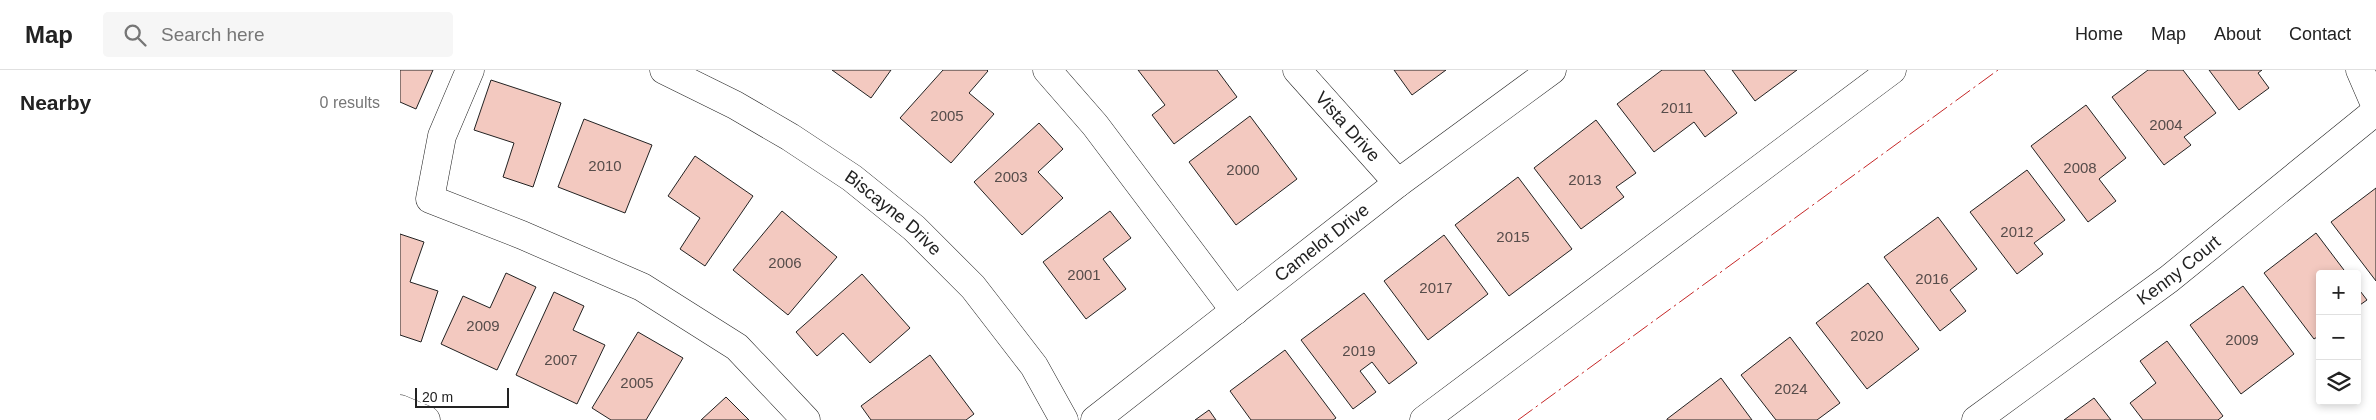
<!DOCTYPE html>
<meta charset="utf-8">
<style>
:root{--surface:#fff;--page:#f6f6f6;--text:#222;--muted:#767676;--line:#e0e0e0}
body{margin:0;font-family:Arial,sans-serif;background:var(--page);color:var(--text)}
.controls{position:absolute;right:15px;bottom:15px;display:grid;overflow:hidden;border-radius:5px;box-shadow:0 2px 8px #0003}
.controls button{width:45px;height:45px;display:grid;place-items:center;padding:0;border:0;border-bottom:1px solid var(--line);background:var(--surface);color:var(--text);font:25px sans-serif}
.scale{position:absolute;left:15px;bottom:12px;width:94px;box-sizing:border-box;padding-left:5px;border:2px solid #222;border-top:0;font-size:14px;line-height:18px;white-space:nowrap;color:#222;-webkit-text-stroke:4px #fff;paint-order:stroke}
.list{margin:0;padding:0;list-style:none}
h2{display:flex;justify-content:space-between;align-items:center;height:65px;margin:0;padding:0 20px;font-size:21px}
h2 small{font-size:16px;font-weight:400;color:var(--muted)}
.icon{flex:none;width:28px;height:28px;fill:none;stroke:currentColor;stroke-width:2;stroke-linecap:round;stroke-linejoin:round}
.map{position:relative;flex:none;width:1976px;height:350px;overflow:hidden}
header{display:flex;align-items:center;gap:30px;box-sizing:border-box;height:70px;padding:0 25px;background:var(--surface);border-bottom:1px solid var(--line)}
header strong{font-size:24px}
nav{display:flex;gap:28px;margin-inline-start:auto;font-size:18px}
.search{width:350px;height:45px;background:var(--page);display:flex;align-items:center;gap:12px;box-sizing:border-box;padding:0 18px;border-radius:5px;color:var(--muted);font-size:19px}
main{display:flex}
aside{flex:1;background:var(--surface)}
.map>svg:first-child{display:block}
.building{fill:#f3c9c0;stroke:#222}
.lines{fill:none;stroke-linecap:round;stroke-linejoin:round}
.minor-casing{stroke:#222;stroke-width:29}
.minor{stroke:#fff;stroke-width:28}
.power{stroke:#c62828;stroke-width:1;stroke-dasharray:18 4 2.5 4;stroke-linecap:butt}
.labels{text-anchor:middle;stroke-width:4;stroke-linejoin:round;paint-order:stroke}
.number-label{font-size:15px;fill:#564c4a}
.street-label{font-size:18px;fill:#222;stroke:#fff}
</style>
<header>
<strong>Map</strong>
<div class="search"><svg class="icon" aria-label="search" viewBox="0 0 24 24"><circle cx="10" cy="10" r="6"/><path d="M15 15l6 6"/></svg>Search here</div>
<nav><a>Home</a><a>Map</a><a>About</a><a>Contact</a></nav>
</header>
<main>
<aside>
<h2>Nearby<small>0 results</small></h2>
<ul class="list">
</ul>
</aside>
<div class="map">
<svg width="1976" height="350" viewBox="0 0 1976 350">
<rect width="100%" height="100%" fill="#fff"/>
<!-- building -->
<path class="building" d="M0,0H33L16,39L0,32Z
M432,0H491L471,28Z
M543,0H587L588,1L569,23L594,44L551,93L500,48Z
M738,0H817L837,27L774,74L752,45L765,35Z
M994,0H1046L1012,25Z
M1262,0H1304L1337,43L1305,67L1294,52L1254,82L1217,34Z
M1332,0H1397L1355,31Z
M1748,0H1783L1816,43L1784,67L1791,75L1764,95L1712,27Z
M1809,0H1862L1858,3L1869,18L1839,40Z
M91,10L161,33L133,117L103,107L114,73L74,60Z
M1686,35L1726,88L1699,109L1716,131L1688,152L1631,76Z
M850,46L897,109L836,155L789,92Z
M184,49L252,75L225,143L158,117Z
M1196,50L1236,103L1216,117L1224,127L1181,159L1134,98Z
M639,53L663,79L638,102L663,128L622,165L574,112Z
M295,86L353,126L305,196L280,179L300,148L268,126Z
M1627,100L1665,150L1634,173L1643,184L1617,204L1570,142Z
M1118,107L1172,179L1109,226L1055,155Z
M1976,118V211L1931,152Z
M382,141L437,187L388,245L333,200Z
M710,141L731,168L703,189L726,219L686,249L643,192Z
M1538,147L1577,199L1550,220L1566,241L1540,261L1484,187Z
M1916,163L1947,204H1920V265L1914,269L1864,203Z
M0,164L24,172L10,212L38,221L21,272L0,265Z
M1044,165L1088,224L1028,270L984,211Z
M106,203L136,217L97,300L41,274L63,226L90,238Z
M462,204L510,258L470,293L443,263L417,286L396,262Z
M1468,213L1519,279L1467,319L1416,253Z
M1843,216L1894,284L1841,324L1790,255Z
M1957,217L1967,230L1957,237Z
M154,222L184,236L173,260L205,275L177,334L116,305Z
M964,223L1017,293L989,314L972,292L960,301L976,322L953,339L901,270Z
M238,262L283,288L246,350H211L192,338Z
M1390,267L1440,333L1417,350H1376L1341,305Z
M1767,271L1823,346L1818,350H1743L1730,333L1756,313L1740,291Z
M885,280L936,348L933,350H851L830,321Z
M530,285L574,344L566,350H471L461,336Z
M1321,308L1352,350H1267V349Z
M326,327L349,350H301Z
M1694,328L1711,350H1664Z
M809,340L816,350H795Z"/>
<g class="lines">
<!-- minor casing -->
<g class="minor-casing">
<g id="minor">
<path d="M70,0L42,66L30,129L122,165L242,217L337,277L406,350"/>
<path id="s1" d="M264,0L335,35L390,67L452,108L514,158L573,217L634,296L664,350"/>
<path d="M647,0L695,55L835,241"/>
<path id="s2" d="M897,0L998,113"/>
<path d="M1960,0L1976,37"/>
<path d="M0,339L26,350"/>
<path id="s3" d="M695,350L998,113L1152,0"/>
<path d="M1024,350L1492,0"/>
<path id="s4" d="M1576,350L1769,209L1976,41"/>
</g>
</g>
<!-- minor -->
<use href="#minor" class="minor"/>
<!-- power -->
<path class="power" d="M1118,350L1598,0"/>
</g>
<g class="labels">
<!-- number labels -->
<g class="number-label">
<text x="1277" y="43">2011</text>
<text x="547" y="51">2005</text>
<text x="1766" y="60">2004</text>
<text x="205" y="101">2010</text>
<text x="1680" y="103">2008</text>
<text x="843" y="105">2000</text>
<text x="611" y="112">2003</text>
<text x="1185" y="115">2013</text>
<text x="1617" y="167">2012</text>
<text x="1113" y="172">2015</text>
<text x="385" y="198">2006</text>
<text x="684" y="210">2001</text>
<text x="1532" y="214">2016</text>
<text x="1036" y="223">2017</text>
<text x="83" y="261">2009</text>
<text x="1467" y="271">2020</text>
<text x="1842" y="275">2009</text>
<text x="959" y="286">2019</text>
<text x="161" y="295">2007</text>
<text x="237" y="318">2005</text>
<text x="1391" y="324">2024</text>
</g>
<!-- street labels -->
<g class="street-label">
<text dy="6" stroke="none"><textPath href="#s2" startOffset="76">Vista Drive</textPath></text>
<text dy="6" stroke="none"><textPath href="#s1" startOffset="271">Biscayne Drive</textPath></text>
<text dy="6" stroke="none"><textPath href="#s3" startOffset="288">Camelot Drive</textPath></text>
<text dy="6" stroke="none"><textPath href="#s4" startOffset="252">Kenny Court</textPath></text>
</g>
</g>
</svg>
<div class="controls">
<button>+</button>
<button>−</button>
<button><svg class="icon" aria-label="layers" viewBox="0 0 24 24"><path d="M12 4l9 5-9 5-9-5zM3 14l9 5 9-5"/></svg></button>
</div>
<div class="scale">20 m</div>
</div>
</main>
